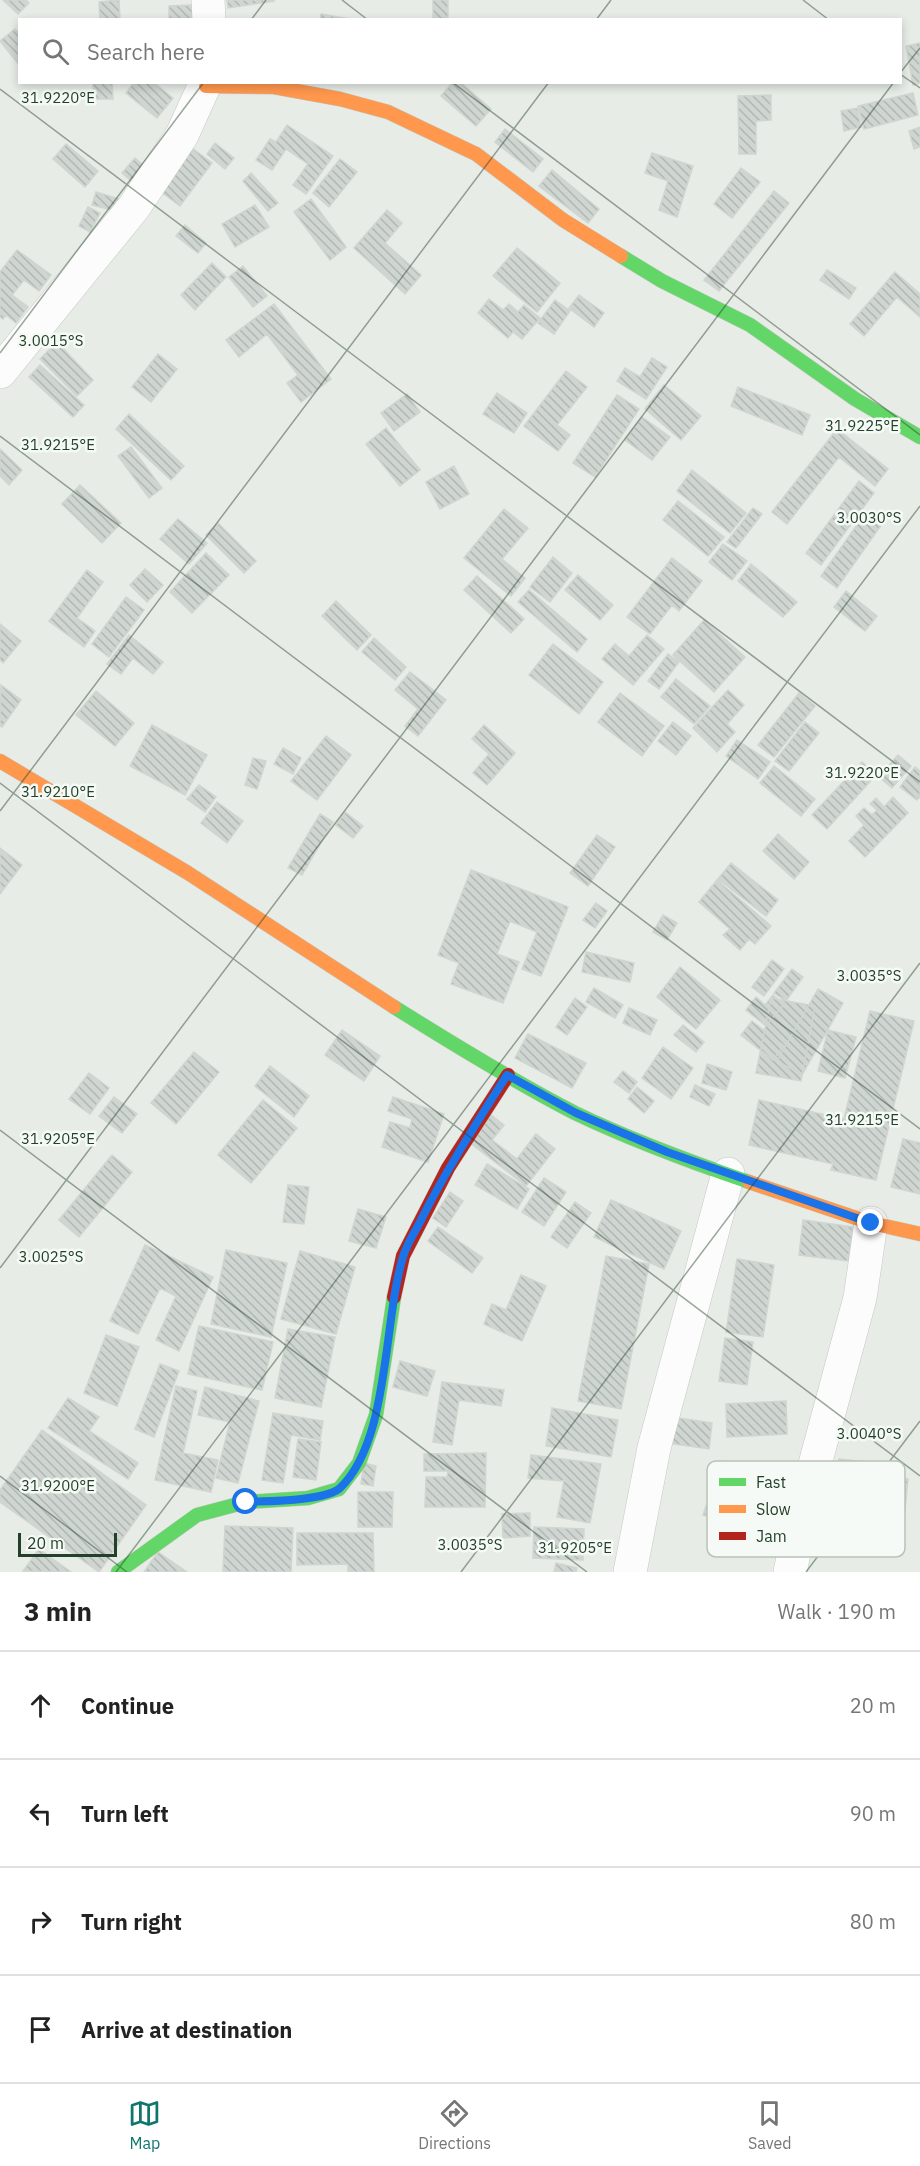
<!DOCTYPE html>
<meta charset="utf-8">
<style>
:root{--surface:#fff;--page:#f6f6f6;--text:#222;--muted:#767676;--line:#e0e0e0;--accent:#0f766e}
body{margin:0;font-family:"IBM Plex Sans",sans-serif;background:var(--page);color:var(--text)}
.scale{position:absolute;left:18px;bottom:15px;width:99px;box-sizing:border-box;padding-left:6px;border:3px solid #234128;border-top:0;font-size:16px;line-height:21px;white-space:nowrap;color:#234128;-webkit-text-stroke:4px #f6faf6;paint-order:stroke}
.stop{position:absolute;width:18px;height:18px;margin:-14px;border:4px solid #1a73e8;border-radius:50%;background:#fff}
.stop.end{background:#1a73e8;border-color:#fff;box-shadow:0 2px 6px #0008}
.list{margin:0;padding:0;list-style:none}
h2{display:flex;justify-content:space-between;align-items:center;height:78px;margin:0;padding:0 24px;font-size:26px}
h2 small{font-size:20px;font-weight:400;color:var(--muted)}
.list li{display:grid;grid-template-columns:39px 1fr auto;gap:18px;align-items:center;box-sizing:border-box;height:108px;padding:0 24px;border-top:2px solid var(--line)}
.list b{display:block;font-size:22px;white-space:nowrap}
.list em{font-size:20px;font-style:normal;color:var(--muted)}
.icon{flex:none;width:33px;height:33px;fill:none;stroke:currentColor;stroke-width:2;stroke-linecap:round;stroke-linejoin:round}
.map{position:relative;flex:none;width:920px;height:1572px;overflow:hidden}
.search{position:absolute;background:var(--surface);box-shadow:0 3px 9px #0003;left:18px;right:18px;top:18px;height:66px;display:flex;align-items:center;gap:15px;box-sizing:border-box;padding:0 21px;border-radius:0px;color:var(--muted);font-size:22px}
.sheet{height:510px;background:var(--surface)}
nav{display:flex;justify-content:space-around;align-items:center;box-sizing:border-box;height:84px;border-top:2px solid var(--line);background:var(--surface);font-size:16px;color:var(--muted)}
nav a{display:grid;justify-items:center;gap:3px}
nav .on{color:var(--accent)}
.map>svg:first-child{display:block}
.building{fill:url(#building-back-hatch);stroke:#d0d5d0;stroke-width:1.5}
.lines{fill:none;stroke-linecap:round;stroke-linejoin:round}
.street-casing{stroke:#c4c9c4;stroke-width:34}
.fast-casing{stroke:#c2cac3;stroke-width:15}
.slow-casing{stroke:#c2cac3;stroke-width:15}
.jam-casing{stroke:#c2cac3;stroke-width:15}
.street{stroke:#fbfcfb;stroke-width:33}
.fast{stroke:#63d668;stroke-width:14}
.slow{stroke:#ff974d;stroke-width:14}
.jam{stroke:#b3261e;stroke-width:14}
.route{stroke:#1a73e8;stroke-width:8}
.ticks{fill:none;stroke:#234128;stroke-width:1.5;stroke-opacity:0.45}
.key{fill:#f6faf6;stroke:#b7c2b8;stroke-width:1.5}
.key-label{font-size:16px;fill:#234128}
.ticks-label{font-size:15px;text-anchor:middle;fill:#234128;stroke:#f6faf6;stroke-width:5;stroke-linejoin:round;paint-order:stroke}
</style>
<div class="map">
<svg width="920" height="1572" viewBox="0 0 920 1572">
<defs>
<pattern id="building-back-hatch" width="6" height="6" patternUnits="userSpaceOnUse" patternTransform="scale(1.5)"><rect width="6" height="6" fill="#cfd5d0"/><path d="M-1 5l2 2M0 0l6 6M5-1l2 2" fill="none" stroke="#b1b8b3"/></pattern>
</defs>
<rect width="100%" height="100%" fill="#e7ece7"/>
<!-- building -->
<path class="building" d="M3,0H26L29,3L18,14Z
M119,0L120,20H100L99,2Z
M227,0H274V1L228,8Z
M433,0H448V20H433Z
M192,5L193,20H169V6Z
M321,14L350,19L320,20Z
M15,29L20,34V66L0,41Z
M920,43V83L913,85L906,46Z
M112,82L113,99H93V83Z
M134,82H153L173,98L157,118L126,93Z
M453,82H460L491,109L476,126L441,96Z
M913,93L918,115L864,129L858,106Z
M771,95V120L756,121V154H739L738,96Z
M857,108L861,127L844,131L841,111Z
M287,125L333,156L306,194L293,185L308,164L286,149L272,170L256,160L270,139L276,142Z
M920,127V147L914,149L909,131Z
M505,129L543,159L533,172L495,142Z
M215,143L234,158L225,169L207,154Z
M66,144L98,171L85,187L53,159Z
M192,148L212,163L180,206L160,191Z
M652,153L693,166L677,217L659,210L668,181L645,173Z
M135,158L152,173L138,187L122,173Z
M340,159L357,172L329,207L313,193Z
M741,168L760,182L732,218L714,204Z
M552,170L599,209L588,223L539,186Z
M251,173L278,203L268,211L243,181Z
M774,191L789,203L719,291L704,280Z
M96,192L119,199L116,211L92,205Z
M311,199L346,247L330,260L294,212Z
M255,205L269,227L235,247L222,224Z
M88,207L100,213L90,232L79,226Z
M387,210L402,223L385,243L421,275L405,294L354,248Z
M185,225L206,243L198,253L176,236Z
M517,248L560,283L537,312L493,276Z
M17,250L51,275L39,291L24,280L12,295L28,307L16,323L6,315L3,319L0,317V272Z
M212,263L226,277L195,310L181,295Z
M243,266L267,296L253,307L229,277Z
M827,270L856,288L849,299L820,280Z
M895,272L920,294V317L897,297L864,336L850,324Z
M579,295L604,313L594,327L569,308Z
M489,299L503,310L509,304L518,312L524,305L540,318L522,339L513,332L508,338L478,313Z
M555,300L570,311L554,334L538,323Z
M274,304L331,379L301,402L287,383L298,375L267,334L239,357L226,340Z
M57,342L93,380L77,396L40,359Z
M158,354L177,369L151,402L132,387Z
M652,358L667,367L646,399L617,381L625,368L640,377Z
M40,365L84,405L73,417L29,377Z
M566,371L587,387L557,425L570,435L558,451L524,426Z
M664,385L701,416L681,440L645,409Z
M738,387L810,415L802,435L731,406Z
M497,393L527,413L514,433L483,414Z
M407,394L420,412L394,431L381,413Z
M617,395L639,409L595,477L573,463Z
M129,414L184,466L171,480L116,429Z
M642,417L670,437L652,460L625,440Z
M386,428L420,470L400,486L366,444Z
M837,429L888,469L875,486L839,457L787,524L772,512Z
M131,447L162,488L149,498L118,456Z
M0,449L22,470L9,485L0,476Z
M454,466L469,494L440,509L426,482Z
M692,470L746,513L730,533L677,491Z
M859,481L874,493L821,565L806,553Z
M80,485L121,523L102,543L62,504Z
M678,501L724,537L708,556L663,520Z
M753,508L762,514L736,548L727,542Z
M504,509L528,528L502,559L525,578L511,596L464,558Z
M866,512L882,524L837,588L821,576Z
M178,519L207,543L189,564L160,539Z
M218,523L256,561L244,573L206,535Z
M723,544L747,561L732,580L709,562Z
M206,553L229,575L192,613L170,592Z
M553,557L572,573L550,602L530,587Z
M672,558L702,581L679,611L672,605L650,634L627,617Z
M751,564L797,602L783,617L738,581Z
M145,569L163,585L147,602L130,585Z
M87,570L103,582L77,618L95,631L84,647L49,621Z
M578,575L613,605L600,620L565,590Z
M477,576L524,619L511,633L464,590Z
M529,590L587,639L577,652L518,602Z
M846,591L877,616L865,631L834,607Z
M126,597L144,610L109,657L92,644Z
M336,601L371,635L357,650L322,616Z
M704,620L745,657L714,692L673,655Z
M0,624L21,641L3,663L0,660Z
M129,635L163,662L153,674L133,658L121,674L107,664Z
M647,635L664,649L633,685L602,659L615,644L629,656Z
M374,638L406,667L395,680L362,652Z
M553,644L603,682L579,714L529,675Z
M668,654L679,662L659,689L648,681Z
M410,672L446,700L418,736L405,726L418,709L395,690Z
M676,679L710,706L694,724L661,697Z
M1,685L21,700L2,727L0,726Z
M728,690L744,705L727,724L735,732L717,752L693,728Z
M96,691L134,723L115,746L76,715Z
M620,693L664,726L642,756L598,722Z
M799,693L815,706L774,757L758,745Z
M673,722L691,736L676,755L658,741Z
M805,722L819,733L789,771L775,761Z
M152,725L207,755L185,795L130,766Z
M484,725L515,753L487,785L473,773L489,754L472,739Z
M326,736L351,755L317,800L291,781Z
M737,740L770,762L758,779L726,756Z
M283,748L301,758L293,774L274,764Z
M898,755L911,766L892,788L879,777Z
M253,758L266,761L257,789L245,785Z
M862,762L876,775L827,829L812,815Z
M774,766L815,799L801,816L760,783Z
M915,767L920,771V797L917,800L900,787Z
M199,785L216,797L205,812L187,799Z
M893,797L908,813L865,857L849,841L864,825L856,816L864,808L872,815L877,810L870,804L876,798L884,807Z
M217,802L243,821L227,843L201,823Z
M345,812L363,826L353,838L336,825Z
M320,814L333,822L302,875L288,868Z
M778,834L809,862L794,879L763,851Z
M597,835L615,847L588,886L570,873Z
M0,848L22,865L0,894Z
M731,863L778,900L766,916L718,879Z
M471,870L568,907L541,976L522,969L537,932L510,921L497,954L519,962L503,1003L451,984L459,963L438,955Z
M717,880L771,926L755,944L749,939L740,950L723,935L730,929L699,902Z
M596,903L607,911L595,928L583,920Z
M663,915L677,923L667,940L653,932Z
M586,952L634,963L630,982L582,972Z
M772,960L784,969L764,996L752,987Z
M680,967L720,1000L696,1029L657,997Z
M792,969L803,977L786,1001L774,993Z
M594,988L623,1005L615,1018L586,1002Z
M818,989L843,1003L802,1075L777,1061Z
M773,995L784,1004L766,1026L746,1010L756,997L765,1005Z
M575,998L587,1007L567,1035L556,1027Z
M771,998L815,1006L801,1081L756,1073Z
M629,1008L657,1020L650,1035L623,1023Z
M870,1011L914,1021L876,1180L831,1170L833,1164L749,1145L759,1100L844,1119Z
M752,1021L784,1046L773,1060L741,1035Z
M683,1025L704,1042L696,1052L674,1035Z
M342,1030L380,1056L364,1081L325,1055Z
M828,1030L856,1037L845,1078L818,1071Z
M528,1034L586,1063L572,1088L515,1058Z
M663,1047L693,1068L671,1099L642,1078Z
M194,1052L219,1072L176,1124L151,1103Z
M707,1064L732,1072L726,1090L702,1083Z
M270,1066L309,1096L294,1117L255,1086Z
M623,1071L637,1082L629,1093L614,1082Z
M89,1073L109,1088L90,1114L69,1099Z
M695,1085L715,1094L709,1106L690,1097Z
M637,1087L654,1101L644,1113L628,1099Z
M114,1097L137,1114L122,1133L99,1116Z
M393,1097L444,1114L428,1162L382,1147L390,1122L410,1128L412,1119L388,1111Z
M263,1100L297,1128L251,1183L218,1155Z
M490,1114L504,1125L492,1140L517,1159L536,1134L555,1149L526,1186L469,1142Z
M903,1139L920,1143V1194L891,1187Z
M112,1155L132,1172L79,1237L59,1220Z
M487,1164L529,1189L517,1209L475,1185Z
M544,1178L566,1192L544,1226L522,1212Z
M288,1185L309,1187L304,1224L283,1222Z
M450,1192L463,1201L446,1227L433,1218Z
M611,1200L681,1231L664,1269L594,1237Z
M575,1202L591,1213L567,1248L551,1237Z
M358,1209L386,1217L376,1248L349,1241Z
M803,1220L853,1227L848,1261L799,1255Z
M438,1227L483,1258L472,1273L428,1241Z
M145,1245L213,1277L179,1351L156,1340L176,1296L160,1288L138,1334L110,1321Z
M226,1250L287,1263L271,1337L211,1324Z
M300,1251L355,1267L336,1334L281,1319Z
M606,1256L649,1264L621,1409L578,1401Z
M737,1259L774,1265L763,1337L726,1332Z
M521,1275L546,1286L522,1341L484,1324L492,1304L506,1310Z
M199,1326L273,1342L262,1390L188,1374Z
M288,1329L335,1337L321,1407L275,1398Z
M106,1335L139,1347L117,1406L84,1393Z
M725,1338L753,1342L747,1385L719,1381Z
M400,1361L435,1371L427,1396L393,1387Z
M160,1364L179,1371L154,1437L135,1429Z
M442,1382L504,1390L501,1406L459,1400L452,1445L433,1442Z
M176,1386L197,1391L183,1453L218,1460L211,1492L155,1480Z
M205,1387L259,1401L238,1483L216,1478L230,1422L198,1415Z
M68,1398L99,1417L89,1431L138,1463L128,1479L48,1428Z
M786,1401L787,1434L727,1437L726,1404Z
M552,1408L618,1420L611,1457L546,1446Z
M273,1413L323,1421L320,1440L291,1435L283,1483L262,1480Z
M671,1417L712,1423L709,1449L668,1443Z
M42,1430L146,1505L99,1572L0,1502V1490Z
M298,1439L321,1442L316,1480L293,1477Z
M486,1453L485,1507H425L426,1477H447L448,1471H424V1454Z
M531,1455L601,1464L590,1523L557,1517L564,1481L528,1478Z
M839,1459L865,1462L860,1494L875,1496L876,1476L908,1479L903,1530L830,1521Z
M722,1461L756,1473L737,1526L703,1515Z
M364,1463L376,1466L373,1486L361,1484Z
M358,1492H393L392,1527H358Z
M530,1513V1536L503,1538L502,1514Z
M225,1526L293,1528L291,1572H223Z
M534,1527L584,1529L583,1560L533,1558Z
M297,1533H373L374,1572H348V1564L297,1565Z
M39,1549L71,1572L23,1571Z
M158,1552L187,1572H144Z
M556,1563L577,1568L576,1572H554Z"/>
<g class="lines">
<!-- street casing -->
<g class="street-casing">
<path id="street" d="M208,0L209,20
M0,372L134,207L182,135L206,82
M630,1572L654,1448L728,1174
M790,1572L805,1501L860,1298L871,1223"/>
</g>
<!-- fast casing -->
<g class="fast-casing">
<path id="fast" d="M621,256L662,281L750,325L855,399L920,437
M394,1007C453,1044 513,1081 575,1113C631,1140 691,1162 749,1182
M118,1572L197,1515L246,1502L308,1498L339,1489L359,1463L376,1415L394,1297"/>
</g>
<!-- slow casing -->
<g class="slow-casing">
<path id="slow" d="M206,86L274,87L340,99L388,112L476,154L563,220L621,256
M0,761L188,873L394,1007
M749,1182L871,1223L920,1234"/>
</g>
<!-- jam casing -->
<g class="jam-casing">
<path id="jam" d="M394,1297L403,1256L448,1168L508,1075"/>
</g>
<!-- street -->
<use href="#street" class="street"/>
<!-- fast -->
<use href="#fast" class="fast"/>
<!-- slow -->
<use href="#slow" class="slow"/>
<!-- jam -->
<use href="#jam" class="jam"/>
</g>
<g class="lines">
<!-- route -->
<path class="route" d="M246,1502C266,1501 326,1501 340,1488C390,1440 383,1322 403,1257C407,1243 417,1229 423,1216C448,1167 478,1121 507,1075L576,1113L667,1152L871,1223"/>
</g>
<!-- ticks -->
<path class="ticks" d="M342,0L368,20M803,0L829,20M251,20L266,0M596,20L611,0M900,73L920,48M900,74L920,88M452,82L920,435M0,89L920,782M0,353L204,82M0,436L920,1129M0,783L920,1476M0,811L549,82M0,1130L587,1572M0,1268L894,82M0,1476L127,1572M116,1572L920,506M461,1572L920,963M806,1572L920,1421"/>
<!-- legend -->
<rect x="707" y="1461" width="198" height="96" rx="9" class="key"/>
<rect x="719" y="1478" width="27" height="8" fill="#63d668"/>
<rect x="719" y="1505" width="27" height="8" fill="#ff974d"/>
<rect x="719" y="1532" width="27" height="8" fill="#b3261e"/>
<g class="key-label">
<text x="756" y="1488">Fast</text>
<text x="756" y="1515">Slow</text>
<text x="756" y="1542">Jam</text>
</g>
<g class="ticks-label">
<text x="58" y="103">31.9220°E</text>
<text x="51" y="346">3.0015°S</text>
<text x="862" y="431">31.9225°E</text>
<text x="58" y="450">31.9215°E</text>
<text x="869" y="523">3.0030°S</text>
<text x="862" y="778">31.9220°E</text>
<text x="58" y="797">31.9210°E</text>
<text x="869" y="981">3.0035°S</text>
<text x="862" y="1125">31.9215°E</text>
<text x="58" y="1144">31.9205°E</text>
<text x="51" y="1262">3.0025°S</text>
<text x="869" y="1439">3.0040°S</text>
<text x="58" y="1491">31.9200°E</text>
<text x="470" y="1550">3.0035°S</text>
<text x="575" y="1553">31.9205°E</text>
</g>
</svg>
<div class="scale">20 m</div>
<div class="stop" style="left:246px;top:1502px"></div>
<div class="stop end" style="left:871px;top:1223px"></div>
<div class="search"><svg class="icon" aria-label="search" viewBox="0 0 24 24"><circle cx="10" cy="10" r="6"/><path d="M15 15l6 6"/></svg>Search here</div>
</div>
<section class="sheet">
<h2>3 min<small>Walk · 190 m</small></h2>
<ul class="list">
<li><svg class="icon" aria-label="ahead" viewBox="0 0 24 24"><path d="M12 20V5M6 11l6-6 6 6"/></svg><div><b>Continue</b></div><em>20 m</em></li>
<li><svg class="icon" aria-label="left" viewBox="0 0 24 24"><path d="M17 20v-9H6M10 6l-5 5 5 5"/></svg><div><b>Turn left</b></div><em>90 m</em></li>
<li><svg class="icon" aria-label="right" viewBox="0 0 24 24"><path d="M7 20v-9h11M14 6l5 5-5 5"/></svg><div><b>Turn right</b></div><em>80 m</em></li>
<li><svg class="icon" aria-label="arrive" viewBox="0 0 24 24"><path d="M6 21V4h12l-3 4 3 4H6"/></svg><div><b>Arrive at destination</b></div></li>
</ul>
</section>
<nav>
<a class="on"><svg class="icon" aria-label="map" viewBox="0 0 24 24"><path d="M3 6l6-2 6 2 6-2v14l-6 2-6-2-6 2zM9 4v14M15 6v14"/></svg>Map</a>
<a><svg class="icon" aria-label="directions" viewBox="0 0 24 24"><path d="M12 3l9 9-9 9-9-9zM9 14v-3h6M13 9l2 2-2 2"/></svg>Directions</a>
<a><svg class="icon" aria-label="saved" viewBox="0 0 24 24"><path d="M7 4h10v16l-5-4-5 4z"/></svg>Saved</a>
</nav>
